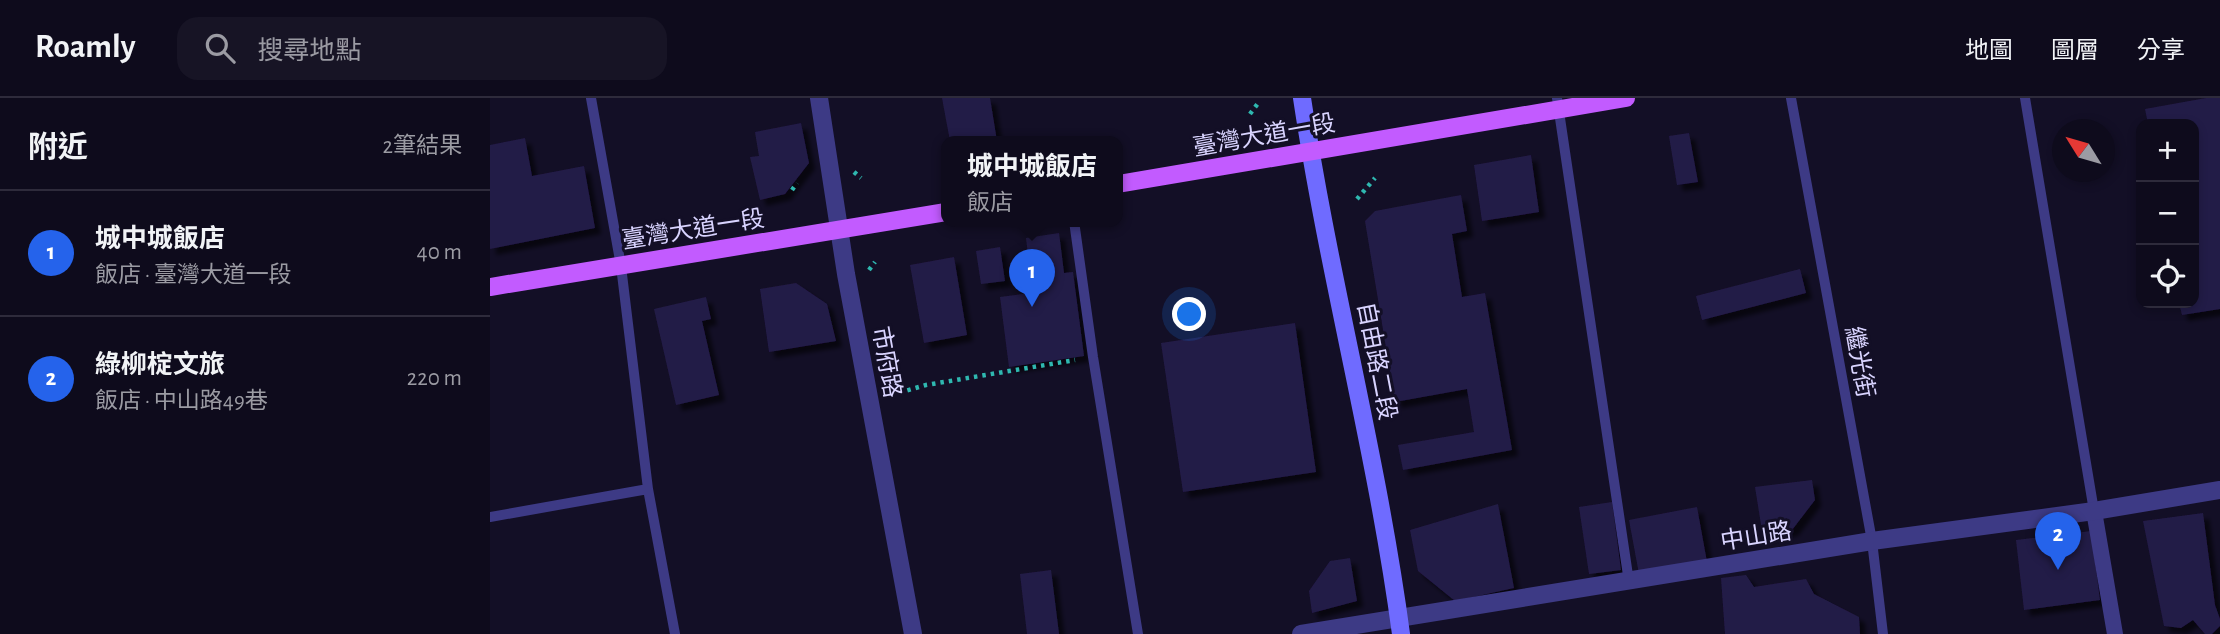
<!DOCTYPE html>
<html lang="zh-TW">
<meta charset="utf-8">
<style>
:root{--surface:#0e0b1c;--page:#171425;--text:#f1f3f6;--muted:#9b9ba3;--line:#2e2b3b;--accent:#2563eb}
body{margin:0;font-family:"Alegreya Sans","Noto Sans TC",sans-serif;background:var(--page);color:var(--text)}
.controls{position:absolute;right:21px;top:21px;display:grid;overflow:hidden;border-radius:14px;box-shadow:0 4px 10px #0003}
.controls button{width:63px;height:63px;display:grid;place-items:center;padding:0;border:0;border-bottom:2px solid var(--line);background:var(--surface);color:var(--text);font:35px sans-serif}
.compass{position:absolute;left:1562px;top:21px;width:63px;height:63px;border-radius:50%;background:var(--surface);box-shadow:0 4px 10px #0003;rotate:307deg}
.you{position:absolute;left:700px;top:217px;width:24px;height:24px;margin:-18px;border:5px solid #fff;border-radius:50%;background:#1a73e8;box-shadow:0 0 0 10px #1a73e833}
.badge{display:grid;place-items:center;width:46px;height:46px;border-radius:50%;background:var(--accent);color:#fff;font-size:23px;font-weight:700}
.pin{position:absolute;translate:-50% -58px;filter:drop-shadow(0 2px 4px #0008)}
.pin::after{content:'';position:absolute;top:37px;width:24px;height:21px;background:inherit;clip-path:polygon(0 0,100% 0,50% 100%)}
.popup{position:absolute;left:451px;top:38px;width:182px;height:91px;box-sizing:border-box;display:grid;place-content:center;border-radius:14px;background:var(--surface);filter:drop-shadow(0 2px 5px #0005);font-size:23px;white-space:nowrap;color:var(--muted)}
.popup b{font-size:26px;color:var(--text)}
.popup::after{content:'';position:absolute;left:50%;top:100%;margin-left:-14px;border:14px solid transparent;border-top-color:var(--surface)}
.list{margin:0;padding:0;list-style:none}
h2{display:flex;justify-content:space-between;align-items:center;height:91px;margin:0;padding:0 28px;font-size:30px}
h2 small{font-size:23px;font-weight:400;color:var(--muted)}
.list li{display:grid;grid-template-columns:46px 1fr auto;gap:21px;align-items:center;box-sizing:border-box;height:126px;padding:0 28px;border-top:2px solid var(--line)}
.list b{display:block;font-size:26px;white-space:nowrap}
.list p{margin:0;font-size:23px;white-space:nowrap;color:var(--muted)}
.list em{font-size:23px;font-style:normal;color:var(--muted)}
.icon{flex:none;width:38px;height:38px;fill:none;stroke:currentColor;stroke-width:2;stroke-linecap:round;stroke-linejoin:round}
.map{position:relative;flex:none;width:1730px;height:536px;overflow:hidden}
header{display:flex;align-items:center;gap:42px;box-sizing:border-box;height:98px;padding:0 35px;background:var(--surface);border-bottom:2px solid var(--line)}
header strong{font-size:33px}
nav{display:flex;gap:38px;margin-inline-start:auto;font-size:24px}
.search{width:490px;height:63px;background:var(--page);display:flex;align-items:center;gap:18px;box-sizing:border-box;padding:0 24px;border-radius:21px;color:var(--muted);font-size:26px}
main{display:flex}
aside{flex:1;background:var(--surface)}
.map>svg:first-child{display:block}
.building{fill:#241b47;filter:url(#shadow)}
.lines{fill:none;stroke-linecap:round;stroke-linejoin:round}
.path{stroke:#2fb8b0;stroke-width:4.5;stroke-dasharray:3.5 5;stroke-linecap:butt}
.service{stroke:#3d3a85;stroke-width:10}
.pedestrian{stroke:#3d3a85;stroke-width:16}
.minor{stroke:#3d3a85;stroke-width:18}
.secondary{stroke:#6f6bff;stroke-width:18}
.primary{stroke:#c25bff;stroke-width:18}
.labels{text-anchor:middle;stroke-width:6;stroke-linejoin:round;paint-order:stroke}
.street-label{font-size:24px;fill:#d9d4ff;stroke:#130f26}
</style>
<header>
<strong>Roamly</strong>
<div class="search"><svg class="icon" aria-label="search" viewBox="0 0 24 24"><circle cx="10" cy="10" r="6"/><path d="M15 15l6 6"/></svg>搜尋地點</div>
<nav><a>地圖</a><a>圖層</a><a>分享</a></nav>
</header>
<main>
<aside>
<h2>附近<small>2筆結果</small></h2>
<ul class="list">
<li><span class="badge">1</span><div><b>城中城飯店</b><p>飯店 · 臺灣大道一段</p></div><em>40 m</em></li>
<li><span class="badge">2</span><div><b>綠柳椗文旅</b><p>飯店 · 中山路49巷</p></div><em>220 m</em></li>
</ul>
</aside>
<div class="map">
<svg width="1730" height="536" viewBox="0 0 1730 536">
<defs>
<filter id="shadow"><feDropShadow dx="6" dy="6" stdDeviation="2" flood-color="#0009"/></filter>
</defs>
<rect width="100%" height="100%" fill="#130f26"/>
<!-- building -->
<path class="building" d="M452,0H500L507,43H460Z
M1716,0H1730V211L1692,217L1689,205H1704V26H1658L1655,11Z
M311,25L319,65L295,96L270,102L260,59L269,58L265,34Z
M1199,35L1208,84L1187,87L1179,38Z
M35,40L42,78L94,68L105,130L0,151V47Z
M1041,57L1049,114L992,123L984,67Z
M971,97L977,133L962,136L972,199L995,195L1022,352L913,372L908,347L984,334L977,291L905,304L875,123L885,113Z
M569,135L574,175L583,174L594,258L519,269L510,199L555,193L550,156L538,157L536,140Z
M510,149L515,183L491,186L486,153Z
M464,159L477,237L434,245L420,167Z
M1310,171L1316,195L1212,222L1206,198Z
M306,185L337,206L346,243L279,254L270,191Z
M216,199L221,221L212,223L229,297L186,307L164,211Z
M805,225L826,374L693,394L671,245Z
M1322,382L1325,402L1302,432L1273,439L1265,389Z
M1122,404L1131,472L1099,476L1089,409Z
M1008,406L1024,490L965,503L928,473L920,432Z
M1207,409L1217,464L1149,476L1139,422Z
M1713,415L1725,507L1730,521V528L1722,536H1715L1703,522L1691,530L1674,528L1653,423Z
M1601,433L1610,502L1534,512L1526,442Z
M860,460L867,503L822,515L819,493L840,463Z
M561,472L569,536H537L530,476Z
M1256,477L1264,489L1316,481L1324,496L1369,519L1370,536H1235L1231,480Z"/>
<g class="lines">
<!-- path -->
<path class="path" d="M760,16L769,4
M364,74L371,80
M302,92L307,85
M867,101L885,80
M379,172L385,164
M401,297L436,287L585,262"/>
<!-- service -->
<path class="service" d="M101,0L131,168L158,391L185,536
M1067,0L1139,484
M1301,0L1382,443L1393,536
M1535,0L1604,413
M584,123L603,259L648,536
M0,419L158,391"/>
<!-- pedestrian -->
<path class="pedestrian" d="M1604,413L1625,536"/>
<!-- minor -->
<path class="minor" d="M329,0L356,176L423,536
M811,536L1382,443L1604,413L1730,392"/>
<!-- secondary -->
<path class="secondary" d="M812,0C839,180 887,356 911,536"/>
<!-- primary -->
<path class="primary" d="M628,86L1136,0
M0,189L456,114"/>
</g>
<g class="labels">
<!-- street labels -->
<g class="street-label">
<text transform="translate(774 37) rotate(-10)" y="8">臺灣大道一段</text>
<text transform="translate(203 131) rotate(-9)" y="8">臺灣大道一段</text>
<text transform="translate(887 263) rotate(79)" y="8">自由路二段</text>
<text transform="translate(397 264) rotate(80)" y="8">市府路</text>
<text transform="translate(1370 264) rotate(80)" y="8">繼光街</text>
<text transform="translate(1266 438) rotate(-9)" y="8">中山路</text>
</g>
</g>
</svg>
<div class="controls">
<button>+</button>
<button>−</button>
<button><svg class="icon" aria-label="locate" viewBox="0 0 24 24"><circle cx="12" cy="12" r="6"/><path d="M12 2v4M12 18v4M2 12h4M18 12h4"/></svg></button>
</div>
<svg class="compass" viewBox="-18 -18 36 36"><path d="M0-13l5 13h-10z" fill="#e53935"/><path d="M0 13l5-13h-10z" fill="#9b9ba3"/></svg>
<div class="you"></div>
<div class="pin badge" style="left:542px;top:209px">1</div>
<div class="popup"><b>城中城飯店</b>飯店</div>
<div class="pin badge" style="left:1568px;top:472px">2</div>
</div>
</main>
